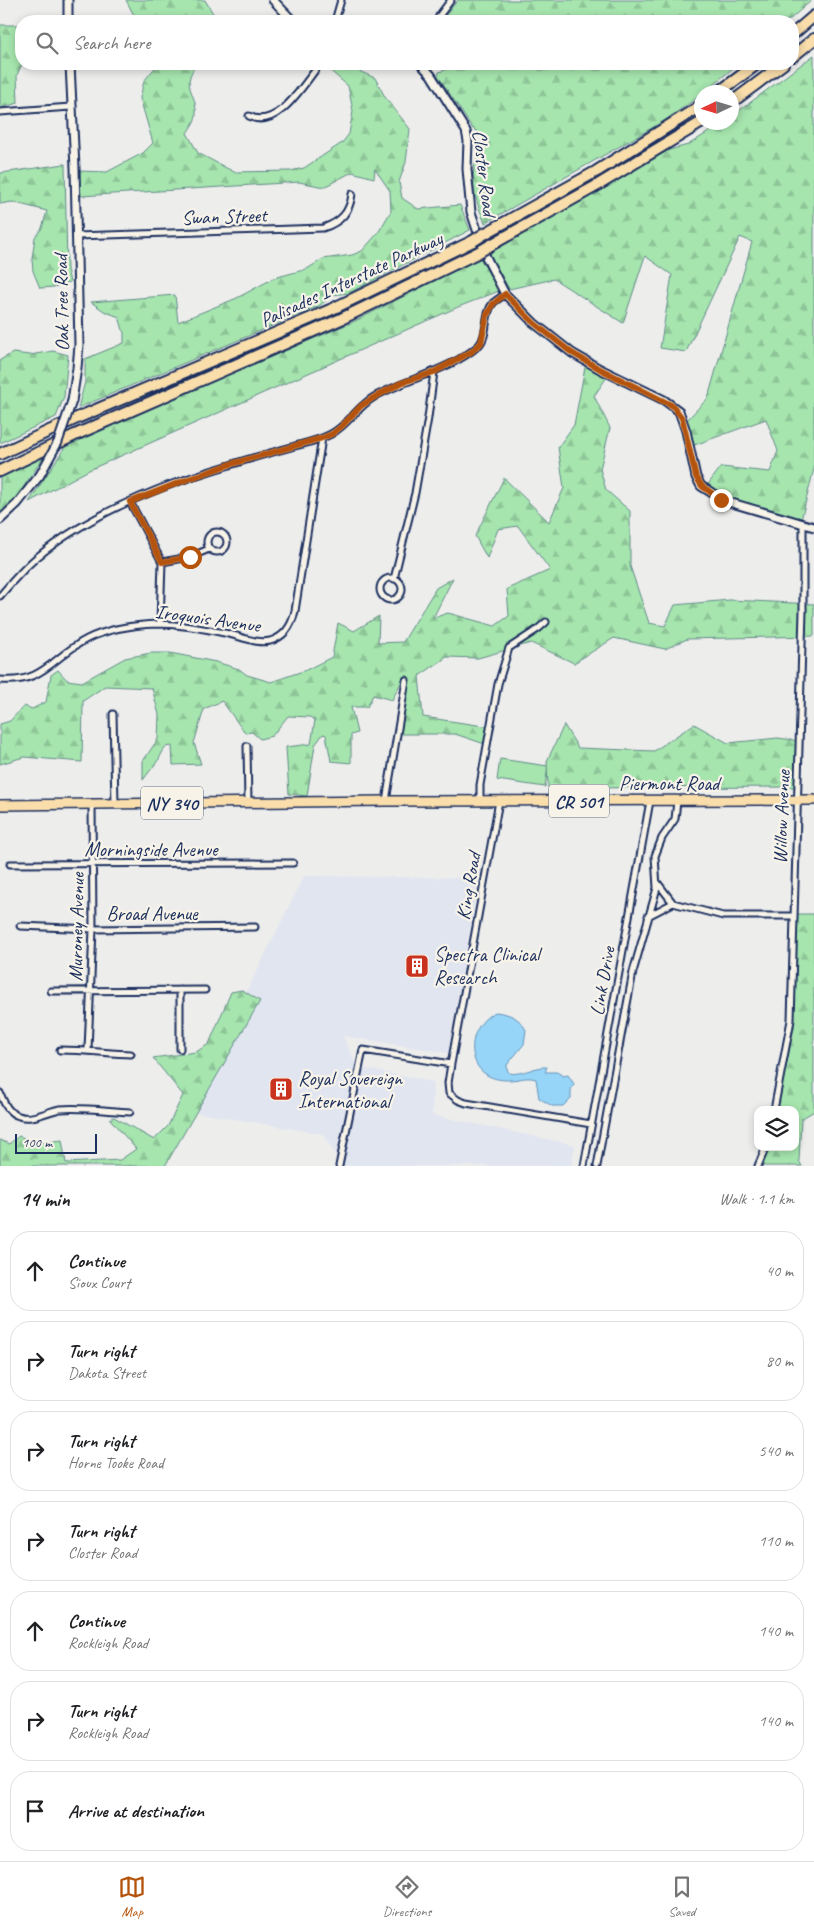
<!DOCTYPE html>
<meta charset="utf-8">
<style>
:root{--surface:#fff;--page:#f6f6f6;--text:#202124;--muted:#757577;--line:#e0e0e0;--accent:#b45309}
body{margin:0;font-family:Caveat,sans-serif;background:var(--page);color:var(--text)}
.controls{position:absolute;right:15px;bottom:15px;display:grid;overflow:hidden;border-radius:10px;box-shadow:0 2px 8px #0003}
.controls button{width:45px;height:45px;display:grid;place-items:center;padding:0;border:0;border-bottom:1px solid var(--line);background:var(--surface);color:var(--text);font:25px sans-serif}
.compass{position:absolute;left:694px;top:85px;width:45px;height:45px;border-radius:50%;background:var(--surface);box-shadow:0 2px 8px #0003;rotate:266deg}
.scale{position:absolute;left:15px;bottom:12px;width:82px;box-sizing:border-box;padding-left:5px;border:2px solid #1b2f5e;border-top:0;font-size:14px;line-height:18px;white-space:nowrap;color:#1b2f5e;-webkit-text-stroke:4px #f7f3e8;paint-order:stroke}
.stop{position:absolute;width:15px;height:15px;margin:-11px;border:4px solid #b45309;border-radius:50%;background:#fff}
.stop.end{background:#b45309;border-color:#fff;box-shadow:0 1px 5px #0008}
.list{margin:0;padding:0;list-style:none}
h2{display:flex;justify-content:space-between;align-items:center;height:65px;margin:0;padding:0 20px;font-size:21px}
h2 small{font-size:16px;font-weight:400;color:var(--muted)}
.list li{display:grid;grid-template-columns:32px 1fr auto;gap:15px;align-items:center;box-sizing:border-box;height:80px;margin:0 10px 10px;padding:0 10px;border:1px solid var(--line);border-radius:20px}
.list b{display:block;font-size:19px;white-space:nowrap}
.list p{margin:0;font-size:16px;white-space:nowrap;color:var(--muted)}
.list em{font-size:16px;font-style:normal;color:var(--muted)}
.icon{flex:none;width:28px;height:28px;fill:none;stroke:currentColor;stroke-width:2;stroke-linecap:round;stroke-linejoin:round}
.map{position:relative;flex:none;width:814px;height:1166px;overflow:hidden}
.search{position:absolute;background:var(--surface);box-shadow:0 2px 8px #0003;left:15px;right:15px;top:15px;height:55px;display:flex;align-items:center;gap:12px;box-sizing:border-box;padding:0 18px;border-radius:20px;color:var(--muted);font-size:19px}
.sheet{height:695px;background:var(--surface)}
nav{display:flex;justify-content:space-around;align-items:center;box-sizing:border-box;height:70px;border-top:1px solid var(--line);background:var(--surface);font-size:14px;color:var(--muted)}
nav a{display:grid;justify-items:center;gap:2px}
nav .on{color:var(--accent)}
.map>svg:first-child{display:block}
.built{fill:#e1e5f0}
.green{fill:#a6e5ae;stroke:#608a86}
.forest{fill:url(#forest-firs);stroke:#608a86}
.water{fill:#96d5f7;stroke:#6593ba}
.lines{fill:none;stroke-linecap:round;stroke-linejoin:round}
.minor-casing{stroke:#1b2f5e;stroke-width:9}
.tertiary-casing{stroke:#1b2f5e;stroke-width:11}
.primary-casing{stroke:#1b2f5e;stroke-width:12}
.motorway-casing{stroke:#1b2f5e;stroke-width:14}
.minor{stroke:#f7f3e8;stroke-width:5}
.tertiary{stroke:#f7f3e8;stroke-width:7}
.primary{stroke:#f9ddab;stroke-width:9}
.motorway{stroke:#f9ddab;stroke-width:10}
.tertiary-bridge-casing{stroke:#1b2f5e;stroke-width:11;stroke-linecap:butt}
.motorway-bridge-casing{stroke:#1b2f5e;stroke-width:14;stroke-linecap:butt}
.tertiary-bridge{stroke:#f7f3e8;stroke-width:7}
.motorway-bridge{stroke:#f9ddab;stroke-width:10}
.route{stroke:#b45309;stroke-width:6}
.labels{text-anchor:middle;stroke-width:4.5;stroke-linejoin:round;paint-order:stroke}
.shield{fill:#f7f3e8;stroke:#5d6a87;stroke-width:1}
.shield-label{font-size:19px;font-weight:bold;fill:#1b2f5e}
.street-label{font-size:20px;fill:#1b2f5e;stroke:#f7f3e8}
.poi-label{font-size:20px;fill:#1b2f5e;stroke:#f7f3e8;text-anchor:start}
</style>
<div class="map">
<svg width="814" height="1166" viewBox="0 0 814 1166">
<defs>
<pattern id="forest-firs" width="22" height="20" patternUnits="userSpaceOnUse" patternTransform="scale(1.25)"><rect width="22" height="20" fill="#a6e5ae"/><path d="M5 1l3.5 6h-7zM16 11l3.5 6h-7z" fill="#8ec598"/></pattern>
</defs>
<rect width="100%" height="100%" fill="#ededec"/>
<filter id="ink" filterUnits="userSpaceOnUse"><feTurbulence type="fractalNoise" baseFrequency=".02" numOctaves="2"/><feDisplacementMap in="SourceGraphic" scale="10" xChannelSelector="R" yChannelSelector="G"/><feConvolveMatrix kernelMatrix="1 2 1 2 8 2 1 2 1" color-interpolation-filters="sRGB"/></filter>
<g filter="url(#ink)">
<!-- built -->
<path class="built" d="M304,876L479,878L448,1053L343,1036L357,1067L433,1082L432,1115L575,1145L571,1166H341L324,1134L187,1111Z"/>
<!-- green -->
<path class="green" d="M500,759L548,766L545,787L497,780Z"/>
<!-- forest -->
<path class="forest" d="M126,0H205L215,17L220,21H137Z
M458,0H812L788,21H442L451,8Z
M0,25H21L22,64L17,75L18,103L0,108Z
M814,55V469L801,520L725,501L706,487L721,467L770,472L778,451L766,419L689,447L685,422L708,398L752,242L740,237L686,352L660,348L672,275L645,256L623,323L554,279L509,289L489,253L669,150L688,145L723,123L732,122V116Z
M158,64H197C180,86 196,91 196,112C197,119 191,127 187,133L198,153L234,172L290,171L304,168L342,143L349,134L353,111L348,86L326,67L327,64H347L361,72L375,78L385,97L410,129L406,162L399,182L402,198L418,209L460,205L470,230L349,293L333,295L319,306L78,408L85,382V359L124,343V333L119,317L104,311L91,302L175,295L178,322L237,298L274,278L307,269L323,259L352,255L362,251L378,233L391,211L390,191L375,169L374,178L352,172L324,187L299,182L81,196L79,171L107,172L143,153L153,143L140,98L144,81Z
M462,64H738L698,97L664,121L485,223C477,205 470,183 475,164C476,159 486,146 489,139L473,129L438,76L439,72Z
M65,164L67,269L70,282L54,287L40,288L33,271L32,259L35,237L42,228L47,211L12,202L0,204V174L1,173Z
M480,258L499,291L458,307L89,470L29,502L67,444L355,321Z
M53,351L68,355L64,397L56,417L0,443V360L13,353L30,355Z
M586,362L609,374L594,396L610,428L600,469L606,490L630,511V566L649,623L665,626L675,605L730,600L814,604V636L687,639L665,649L614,638L574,663L531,643L478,658L447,657L419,676L423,717L491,727L488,745L455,734H399L408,689L405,675L392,700L373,695L367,707H351L357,733L351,735V763L331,761L326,735L323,734L315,745L307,796L289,794L286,747L311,744L315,720L310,717L288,716L272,736L260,739L252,732L245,733L222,701L204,709L194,743L201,764L173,765L172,746L165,747L159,759L143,780V761L158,739L159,715L152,688L105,686L83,701L82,762L24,757L0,764V724L10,721L24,706L32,709L46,702L51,675L58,670L67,680L82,682L125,658L151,653H170L216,662L239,669L247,675L271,682L306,670L332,657L338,623L354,631L379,616L378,643L403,642L436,588L453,578L433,618L448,613L495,626L509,616L507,589L550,570L518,526L498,529L487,558L475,536L504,478L549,522L564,488L558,447L574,425Z
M46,453L15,500L0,514V478Z
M694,724L728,743L778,738L800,741L797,787L548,788L547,761L564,725L578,748L654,751Z
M793,914H814V1111L801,1119L799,1161L802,1166H762L769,1147H795V1110H777L794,1028Z
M242,990L260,1001L165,1166H0V1140L9,1144L19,1136L36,1143L62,1140L66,1163L120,1160L136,1149L110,1119L114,1117L154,1140L168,1126L183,1095L153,1058L196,1052L209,1044L231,992Z"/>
<!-- water -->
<path class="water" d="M496,1012C510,1014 519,1017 526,1030L524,1044L507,1065V1069L509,1073C520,1076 535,1066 547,1067L545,1072H557L563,1076L568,1075L574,1084L571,1090V1098L563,1106H552L539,1098L536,1079C526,1076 519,1080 509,1080C483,1081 468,1063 474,1037C477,1027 486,1015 496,1012Z"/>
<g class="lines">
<!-- minor casing -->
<g class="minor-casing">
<path id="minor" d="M335,21L341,0
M438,21L439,16L451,0
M0,112L71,107
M249,116C278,131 304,83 320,64
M76,236L323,228C341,222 350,212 352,194
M130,502L162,562L160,624
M207 542a10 10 0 1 1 20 0a10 10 0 1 1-20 0Z
M162,562L190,557L209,549
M380 589a11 11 0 1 1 22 0a11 11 0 1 1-22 0Z
M394,579L415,493L428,418L434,372
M0,596C11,583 23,569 36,558C89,514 165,484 230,465C251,458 273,452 295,446C307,443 320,440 331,434C348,425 357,407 374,397C406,379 452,370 479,345C489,335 483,315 493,303C496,300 502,297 505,294
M0,680C44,684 53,656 87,639C109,628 133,625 157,624C181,624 206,629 229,634C242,637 257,644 270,641C285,637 292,625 295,611L322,438
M113,714L115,804
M247,746L248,802
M386,801L406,680
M480,801V785L498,684L509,648L538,629L546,622
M499,801L451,1064L448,1083L449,1093L458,1100L466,1103L591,1124
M10,864L293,863
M657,882L673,903
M648,916L673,903L723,916H793
M20,926L93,929L255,927
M51,991L205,990
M180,1049V990
M60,1050C84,1050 107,1053 131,1054
M88,1050L93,929L92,804
M0,1093C4,1103 8,1113 19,1116C31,1121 48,1111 60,1109C82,1107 109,1111 130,1112
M774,1110L791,1020L803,611V524
M339,1166L363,1050L451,1064
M584,1166L650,801
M597,1166L633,972L657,888L655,856L662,838L675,819L677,801
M758,1166L766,1147"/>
</g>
<!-- tertiary casing -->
<g class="tertiary-casing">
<path id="tertiary" d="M68,0V21
M273,0L293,21
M70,64L75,168L79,345L77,368L72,401
M421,64L431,75L466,131L468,141L467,169L471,212L486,257L505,294L534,323L572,353L600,369L664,400L679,411L686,431L696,477L701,486L725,501L814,527
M0,520L17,504L40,475"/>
</g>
<!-- primary casing -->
<g class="primary-casing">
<path id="primary" d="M0,805L386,801L814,800"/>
</g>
<!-- motorway casing -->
<g class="motorway-casing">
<path id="motorway" d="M793,34L814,16
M793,56L814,39
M719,92L757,64
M732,102L783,64
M484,234L597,171L702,105
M489,246L598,185L702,122
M0,454L77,418L330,310L473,241
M0,471L75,435L341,319L477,253"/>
</g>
<!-- minor -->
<use href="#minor" class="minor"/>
<!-- tertiary -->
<use href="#tertiary" class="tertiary"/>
<!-- primary -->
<use href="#primary" class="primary"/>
<!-- motorway -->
<use href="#motorway" class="motorway"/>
<!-- tertiary-bridge casing -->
<g class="tertiary-bridge-casing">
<path id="tertiary-bridge" d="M40,475L58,442L72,401"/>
</g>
<!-- motorway-bridge casing -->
<g class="motorway-bridge-casing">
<path id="motorway-bridge" d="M473,241L484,234
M477,253L489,246"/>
</g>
<!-- tertiary-bridge -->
<use href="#tertiary-bridge" class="tertiary-bridge"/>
<!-- motorway-bridge -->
<use href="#motorway-bridge" class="motorway-bridge"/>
</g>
</g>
<g class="lines" filter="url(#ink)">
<!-- route -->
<path class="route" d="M190,557L162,562L130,502L183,481L228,465L322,438L332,434L342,426L361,406L373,398L401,383L434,372L471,352L481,343L487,315L493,304L505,294L534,323L572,353L600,369L673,406L682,418L696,477L702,486L721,500"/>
</g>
<!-- icons -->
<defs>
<g id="building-square" transform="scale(1.25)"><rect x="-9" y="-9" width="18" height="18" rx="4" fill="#c8321e" stroke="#f7f3e8"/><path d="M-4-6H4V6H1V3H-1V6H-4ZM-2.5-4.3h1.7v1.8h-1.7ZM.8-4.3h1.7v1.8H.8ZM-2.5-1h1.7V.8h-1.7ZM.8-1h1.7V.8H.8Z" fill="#fff"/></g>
</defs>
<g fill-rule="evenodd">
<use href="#building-square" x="417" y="966"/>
<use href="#building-square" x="281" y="1089"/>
</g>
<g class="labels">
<!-- shield labels -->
<g class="shield">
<rect x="549" y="784.5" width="60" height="33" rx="4"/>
<rect x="141" y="786.5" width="62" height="33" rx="4"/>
</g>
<g class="shield-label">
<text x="579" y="808">CR 501</text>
<text x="172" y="810">NY 340</text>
</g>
<!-- street labels -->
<g class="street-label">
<text transform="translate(485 173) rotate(83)" y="7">Closter Road</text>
<text transform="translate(224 216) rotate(-2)" y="7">Swan Street</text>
<text transform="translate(351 279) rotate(-25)" y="7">Palisades Interstate Parkway</text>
<text transform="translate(61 303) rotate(-91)" y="7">Oak Tree Road</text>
<text transform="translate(208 618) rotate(8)" y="7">Iroquois Avenue</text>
<text x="669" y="790">Piermont Road</text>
<text transform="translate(781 817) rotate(-88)" y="7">Willow Avenue</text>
<text x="151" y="856">Morningside Avenue</text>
<text transform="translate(468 886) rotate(-80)" y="7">King Road</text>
<text x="152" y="920">Broad Avenue</text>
<text transform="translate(76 927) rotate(-89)" y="7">Muroney Avenue</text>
<text transform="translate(602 981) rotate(-80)" y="7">Link Drive</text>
</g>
<!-- poi labels -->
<g class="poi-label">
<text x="434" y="961">Spectra Clinical<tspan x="434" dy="23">Research</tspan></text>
<text x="298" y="1085">Royal Sovereign<tspan x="298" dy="23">International</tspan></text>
</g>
</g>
</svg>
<div class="controls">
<button><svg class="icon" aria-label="layers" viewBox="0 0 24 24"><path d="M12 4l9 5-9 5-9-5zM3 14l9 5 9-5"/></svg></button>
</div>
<svg class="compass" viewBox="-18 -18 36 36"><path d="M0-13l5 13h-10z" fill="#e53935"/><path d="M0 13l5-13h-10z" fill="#757577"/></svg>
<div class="scale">100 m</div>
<div class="stop" style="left:190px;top:557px"></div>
<div class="stop end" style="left:721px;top:500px"></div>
<div class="search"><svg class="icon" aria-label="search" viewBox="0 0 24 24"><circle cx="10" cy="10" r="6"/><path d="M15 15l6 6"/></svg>Search here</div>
</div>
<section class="sheet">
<h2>14 min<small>Walk · 1.1 km</small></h2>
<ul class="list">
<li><svg class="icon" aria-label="ahead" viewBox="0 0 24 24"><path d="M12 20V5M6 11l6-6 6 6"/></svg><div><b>Continue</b><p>Sioux Court</p></div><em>40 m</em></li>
<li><svg class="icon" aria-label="right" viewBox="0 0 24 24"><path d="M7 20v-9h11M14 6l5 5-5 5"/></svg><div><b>Turn right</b><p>Dakota Street</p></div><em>80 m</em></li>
<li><svg class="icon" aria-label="right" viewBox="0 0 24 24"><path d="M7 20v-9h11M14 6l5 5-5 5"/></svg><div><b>Turn right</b><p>Horne Tooke Road</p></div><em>540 m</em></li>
<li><svg class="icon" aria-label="right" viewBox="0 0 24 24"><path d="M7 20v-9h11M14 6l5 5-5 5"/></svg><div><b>Turn right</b><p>Closter Road</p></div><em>110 m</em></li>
<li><svg class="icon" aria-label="ahead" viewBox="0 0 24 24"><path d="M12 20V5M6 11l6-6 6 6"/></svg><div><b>Continue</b><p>Rockleigh Road</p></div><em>140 m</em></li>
<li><svg class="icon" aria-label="right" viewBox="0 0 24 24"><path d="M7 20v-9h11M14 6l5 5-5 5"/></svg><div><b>Turn right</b><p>Rockleigh Road</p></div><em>140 m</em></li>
<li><svg class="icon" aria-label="arrive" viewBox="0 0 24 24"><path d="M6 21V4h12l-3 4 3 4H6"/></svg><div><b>Arrive at destination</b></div></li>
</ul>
</section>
<nav>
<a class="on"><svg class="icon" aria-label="map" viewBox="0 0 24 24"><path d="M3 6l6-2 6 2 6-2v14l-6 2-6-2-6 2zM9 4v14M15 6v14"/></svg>Map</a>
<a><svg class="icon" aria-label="directions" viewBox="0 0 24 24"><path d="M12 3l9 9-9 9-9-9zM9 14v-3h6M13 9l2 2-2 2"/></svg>Directions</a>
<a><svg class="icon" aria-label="saved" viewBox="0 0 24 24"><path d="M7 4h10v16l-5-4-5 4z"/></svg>Saved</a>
</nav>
